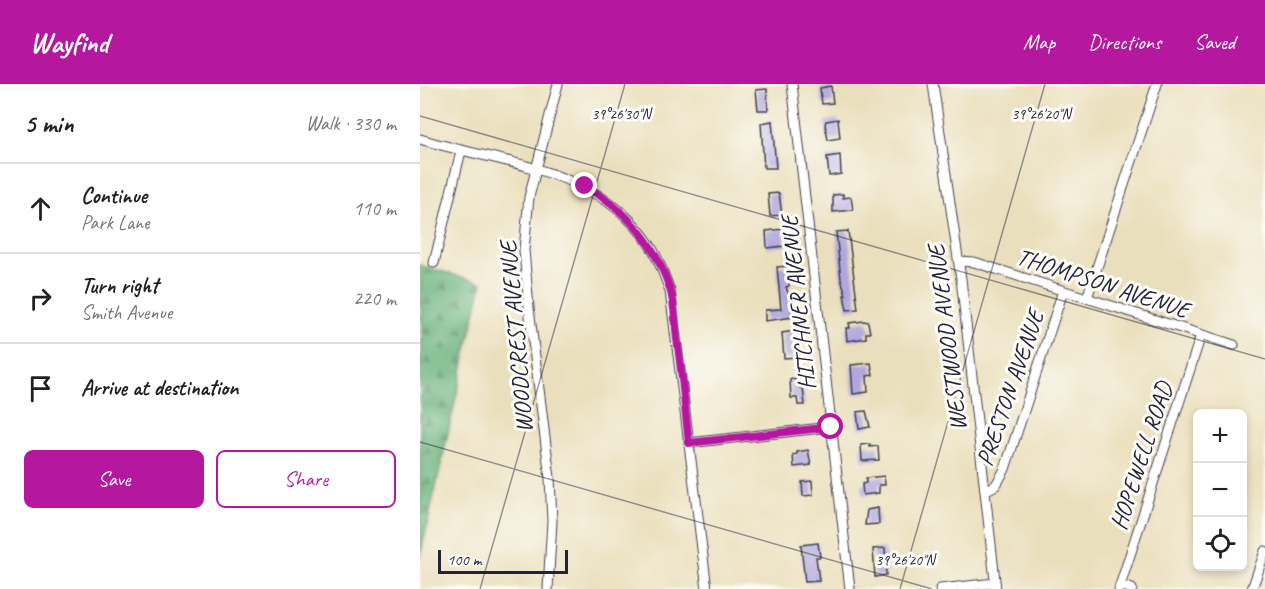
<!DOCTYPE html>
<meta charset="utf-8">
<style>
:root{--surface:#fff;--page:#f6f6f6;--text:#202124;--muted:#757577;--line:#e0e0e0;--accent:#b5179e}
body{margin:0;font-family:Caveat,sans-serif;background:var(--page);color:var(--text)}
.controls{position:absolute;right:18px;bottom:18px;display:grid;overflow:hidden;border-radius:9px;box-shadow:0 3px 9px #0003}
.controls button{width:54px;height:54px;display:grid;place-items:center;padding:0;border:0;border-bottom:2px solid var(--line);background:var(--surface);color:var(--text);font:30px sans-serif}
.scale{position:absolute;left:18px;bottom:15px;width:130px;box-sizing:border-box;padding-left:6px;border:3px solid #22223b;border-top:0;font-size:16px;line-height:21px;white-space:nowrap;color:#22223b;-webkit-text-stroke:4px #fdfcf7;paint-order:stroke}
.stop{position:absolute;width:18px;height:18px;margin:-14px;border:4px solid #b5179e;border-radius:50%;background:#fff}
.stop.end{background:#b5179e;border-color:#fff;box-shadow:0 2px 6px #0008}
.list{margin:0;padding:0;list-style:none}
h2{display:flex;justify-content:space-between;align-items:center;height:78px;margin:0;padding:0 24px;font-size:26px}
h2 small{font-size:20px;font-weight:400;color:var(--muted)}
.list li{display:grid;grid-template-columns:39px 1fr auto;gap:18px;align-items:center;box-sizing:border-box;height:90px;padding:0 24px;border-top:2px solid var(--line)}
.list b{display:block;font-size:22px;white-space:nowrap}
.list p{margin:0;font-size:20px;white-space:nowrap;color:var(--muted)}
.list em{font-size:20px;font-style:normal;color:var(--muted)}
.actions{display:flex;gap:12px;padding:18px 24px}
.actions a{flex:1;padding:14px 0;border:2px solid var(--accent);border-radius:9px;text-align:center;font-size:21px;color:var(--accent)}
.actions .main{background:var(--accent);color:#fff}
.icon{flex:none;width:33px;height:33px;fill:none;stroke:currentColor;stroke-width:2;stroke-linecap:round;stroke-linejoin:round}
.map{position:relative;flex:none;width:845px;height:505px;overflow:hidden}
header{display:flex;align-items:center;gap:36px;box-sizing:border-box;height:84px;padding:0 30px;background:var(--accent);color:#fff}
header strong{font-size:28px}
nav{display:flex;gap:33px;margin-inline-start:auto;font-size:21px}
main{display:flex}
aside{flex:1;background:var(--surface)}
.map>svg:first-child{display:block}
.forest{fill:url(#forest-firs);stroke:#44695a;stroke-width:1.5}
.building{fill:#afa7dd}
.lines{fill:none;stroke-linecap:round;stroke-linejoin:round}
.minor-casing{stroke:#403e4e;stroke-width:11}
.minor{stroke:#fff;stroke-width:9}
.route{stroke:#b5179e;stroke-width:8}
.ticks{fill:none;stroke:#22223b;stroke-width:1.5;stroke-opacity:0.45}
.labels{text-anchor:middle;stroke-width:6;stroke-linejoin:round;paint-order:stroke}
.street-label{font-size:24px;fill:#22223b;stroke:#fdfcf7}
.ticks-label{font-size:15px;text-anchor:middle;fill:#22223b;stroke:#fdfcf7;stroke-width:6;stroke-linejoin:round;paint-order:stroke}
</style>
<header>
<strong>Wayfind</strong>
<nav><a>Map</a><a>Directions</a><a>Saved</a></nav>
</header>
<main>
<aside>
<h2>5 min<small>Walk · 330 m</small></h2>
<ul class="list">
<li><svg class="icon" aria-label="ahead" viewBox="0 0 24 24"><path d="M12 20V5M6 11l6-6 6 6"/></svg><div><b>Continue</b><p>Park Lane</p></div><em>110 m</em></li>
<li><svg class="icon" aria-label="right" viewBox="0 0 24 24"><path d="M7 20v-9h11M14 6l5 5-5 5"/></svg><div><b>Turn right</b><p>Smith Avenue</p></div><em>220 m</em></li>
<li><svg class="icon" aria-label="arrive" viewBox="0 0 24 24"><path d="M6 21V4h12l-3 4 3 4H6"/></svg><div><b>Arrive at destination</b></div></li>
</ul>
<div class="actions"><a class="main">Save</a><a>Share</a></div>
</aside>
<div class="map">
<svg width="845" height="505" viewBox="0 0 845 505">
<defs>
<pattern id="forest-firs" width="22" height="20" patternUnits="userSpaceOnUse" patternTransform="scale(1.5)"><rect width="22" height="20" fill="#66b078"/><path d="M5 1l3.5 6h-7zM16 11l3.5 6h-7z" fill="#548f64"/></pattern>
</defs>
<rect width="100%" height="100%" fill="#fdfcf7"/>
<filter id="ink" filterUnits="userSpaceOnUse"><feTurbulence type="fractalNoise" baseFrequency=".0167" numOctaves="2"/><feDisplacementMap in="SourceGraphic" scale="12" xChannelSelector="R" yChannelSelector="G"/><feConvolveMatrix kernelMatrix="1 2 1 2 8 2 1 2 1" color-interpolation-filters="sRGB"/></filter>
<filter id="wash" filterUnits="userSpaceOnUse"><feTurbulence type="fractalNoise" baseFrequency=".008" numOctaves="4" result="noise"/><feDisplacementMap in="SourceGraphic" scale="24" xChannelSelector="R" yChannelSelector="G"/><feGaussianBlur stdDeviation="1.35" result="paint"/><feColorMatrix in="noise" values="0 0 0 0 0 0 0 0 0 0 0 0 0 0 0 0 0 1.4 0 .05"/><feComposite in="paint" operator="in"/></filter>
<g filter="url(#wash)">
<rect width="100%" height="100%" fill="#eadfbc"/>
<!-- forest -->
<path class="forest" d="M0,181L62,199L0,473V271L2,269Z"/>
<g id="blocks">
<!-- building -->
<path class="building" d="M411,2L413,19L402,20L400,4Z
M347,5L348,26H338L336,6Z
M418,35L420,54L408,56L405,40L406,37Z
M352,37L356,84H344L341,39Z
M420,71L421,90L409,92L407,73Z
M359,109L362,131L350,132L348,110Z
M423,110V114L431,113L433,126L413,128V111Z
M364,145L365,162L347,164L346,147Z
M428,147L438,225L427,226L424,211H426L421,195L416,148Z
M368,182L369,202L366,203L371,218L373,233L345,237V226L361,225L357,183Z
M444,237L448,238L450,249H446V254L427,257L426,244H430L429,239Z
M374,247L378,273L364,274L362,249Z
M451,279L453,291L447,292L448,308L433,310L431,281Z
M370,295L379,296L380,304H383L385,321H378L377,314H371Z
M446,327L450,343L439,345L437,328Z
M450,360V363L458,362L459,376L442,377L441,361Z
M388,366L391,381L374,383L373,371L377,370V368Z
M464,392L465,401H459V409L443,411L442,400L446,399V394Z
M392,397L393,411L383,412L382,398Z
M458,424L459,440L445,441L447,426Z
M398,459L400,473H396L399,497L385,498L381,461Z
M465,464L466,491L455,493L453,465Z"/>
</g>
</g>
<g filter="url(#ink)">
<use href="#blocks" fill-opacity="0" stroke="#403e4e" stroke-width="1.5"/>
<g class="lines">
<!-- minor casing -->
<g class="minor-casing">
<path id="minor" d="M372,0L430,505
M513,0L541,195L576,505
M0,55C81,80 179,83 230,161C239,175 244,191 250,207L287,505
M539,177L554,178L814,261
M14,179L41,67
M667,214L737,0
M269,359L411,343
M565,407L576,401L585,385L643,207
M700,501L712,505
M128,505L132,437L130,394L109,224L104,166L109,113L138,0
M520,505L575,499
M699,505L781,251
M832,505L845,467"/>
</g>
<!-- minor -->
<use href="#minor" class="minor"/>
</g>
</g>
<g class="lines" filter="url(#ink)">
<!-- route -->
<path class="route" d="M165,102C207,127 234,157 250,205C255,220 255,239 257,255C262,290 265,325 269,359L411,343"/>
</g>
<!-- ticks -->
<path class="ticks" d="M0,32L845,275M0,358L512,505M60,505L205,0M480,505L625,0"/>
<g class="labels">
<!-- street labels -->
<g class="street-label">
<text transform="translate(683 199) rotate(18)" y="8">THOMPSON AVENUE</text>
<text transform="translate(378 219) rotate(-96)" y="8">HITCHNER AVENUE</text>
<text transform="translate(96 253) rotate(-95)" y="8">WOODCREST AVENUE</text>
<text transform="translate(527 254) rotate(-97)" y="8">WESTWOOD AVENUE</text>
<text transform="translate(590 304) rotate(-71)" y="8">PRESTON AVENUE</text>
<text transform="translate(721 372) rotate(-72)" y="8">HOPEWELL ROAD</text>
</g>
</g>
<g class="ticks-label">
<text x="201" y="35">39°26'30"N</text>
<text x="621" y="35">39°26'20"N</text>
<text x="485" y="481">39°26'20"N</text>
</g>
</svg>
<div class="controls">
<button>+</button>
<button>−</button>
<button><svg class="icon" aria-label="locate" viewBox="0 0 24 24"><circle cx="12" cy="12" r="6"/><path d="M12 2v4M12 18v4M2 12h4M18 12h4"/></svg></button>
</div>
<div class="scale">100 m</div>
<div class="stop" style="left:411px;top:343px"></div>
<div class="stop end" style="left:165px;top:102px"></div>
</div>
</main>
